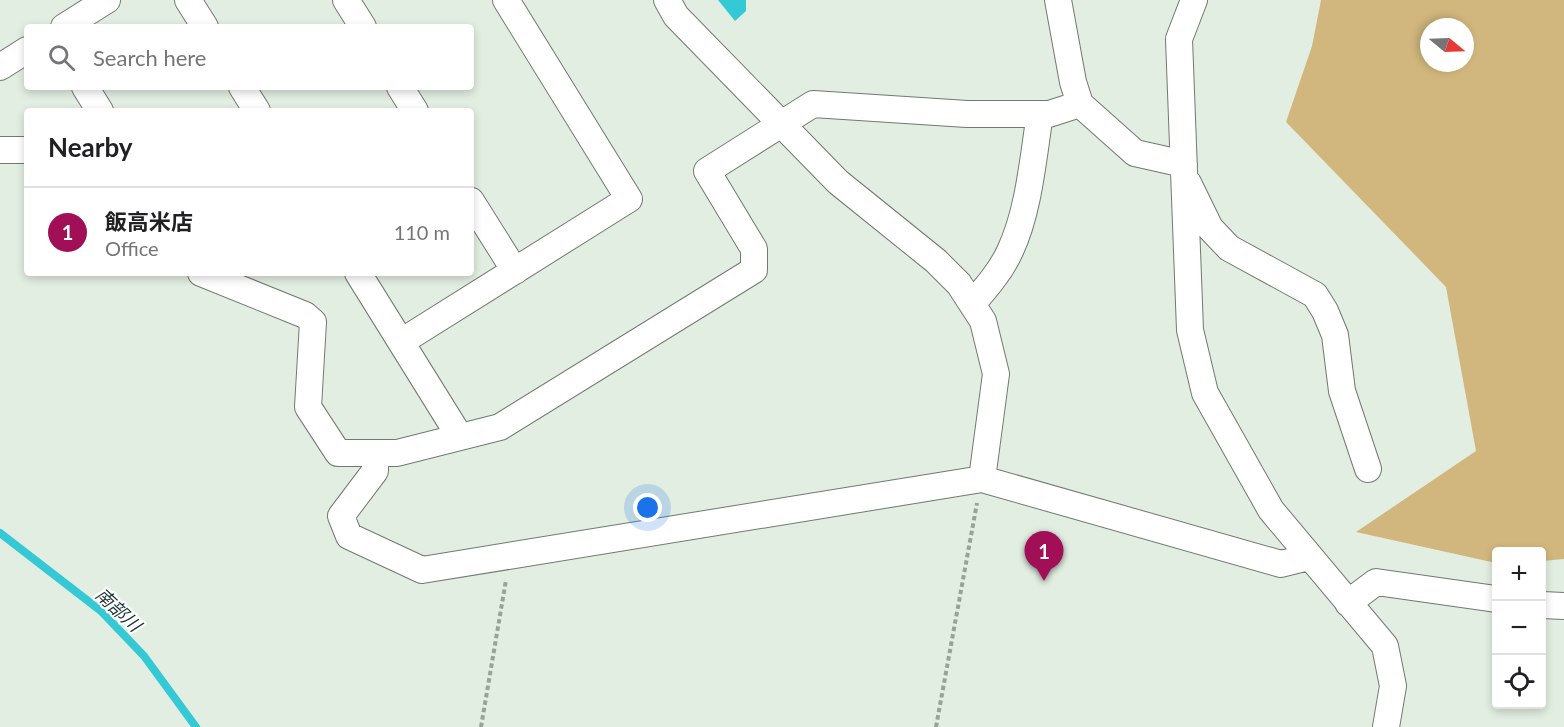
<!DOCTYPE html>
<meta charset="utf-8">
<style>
:root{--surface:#fff;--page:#f6f6f6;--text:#202124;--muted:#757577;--line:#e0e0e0;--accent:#a11057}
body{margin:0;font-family:Lato,"Noto Sans JP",sans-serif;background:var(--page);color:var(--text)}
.controls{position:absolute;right:18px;bottom:18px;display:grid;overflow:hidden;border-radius:6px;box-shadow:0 3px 9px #0003}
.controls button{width:54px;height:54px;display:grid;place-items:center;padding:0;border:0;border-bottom:2px solid var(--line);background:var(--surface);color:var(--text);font:30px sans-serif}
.compass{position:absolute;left:1420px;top:18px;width:54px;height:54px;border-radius:50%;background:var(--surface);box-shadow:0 3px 9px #0003;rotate:109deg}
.you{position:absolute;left:648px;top:508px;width:21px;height:21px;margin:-15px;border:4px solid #fff;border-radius:50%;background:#1a73e8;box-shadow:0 0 0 9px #1a73e833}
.badge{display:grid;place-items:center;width:39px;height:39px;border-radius:50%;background:var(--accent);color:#fff;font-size:20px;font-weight:700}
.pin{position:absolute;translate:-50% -50px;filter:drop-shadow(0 2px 3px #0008)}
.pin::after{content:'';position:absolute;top:32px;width:21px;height:18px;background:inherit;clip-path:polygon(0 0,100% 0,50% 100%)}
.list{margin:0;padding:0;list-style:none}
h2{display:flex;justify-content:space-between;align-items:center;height:78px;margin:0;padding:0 24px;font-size:26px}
h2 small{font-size:20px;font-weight:400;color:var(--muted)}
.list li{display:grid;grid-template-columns:39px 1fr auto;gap:18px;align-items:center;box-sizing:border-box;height:90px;padding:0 24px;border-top:2px solid var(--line)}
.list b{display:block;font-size:22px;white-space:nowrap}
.list p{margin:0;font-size:20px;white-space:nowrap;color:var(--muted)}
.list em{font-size:20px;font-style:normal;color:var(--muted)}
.icon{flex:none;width:33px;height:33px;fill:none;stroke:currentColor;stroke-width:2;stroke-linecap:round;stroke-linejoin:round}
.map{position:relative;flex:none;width:1564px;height:727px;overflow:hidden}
.search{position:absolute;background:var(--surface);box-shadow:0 3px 9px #0003;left:24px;top:24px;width:450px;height:66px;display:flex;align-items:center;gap:15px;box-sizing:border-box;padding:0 21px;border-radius:6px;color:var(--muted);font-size:22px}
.panel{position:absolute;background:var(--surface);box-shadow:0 3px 9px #0003;left:24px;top:108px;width:450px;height:168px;border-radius:6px}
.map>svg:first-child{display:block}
.green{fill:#d1b77d;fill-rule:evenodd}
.water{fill:#34c9d4}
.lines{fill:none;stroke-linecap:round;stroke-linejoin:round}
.stream{stroke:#34c9d4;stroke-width:8}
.street-casing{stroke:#707a6f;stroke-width:28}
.path{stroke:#99a299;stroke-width:4;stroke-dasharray:4.5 3;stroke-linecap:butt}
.street{stroke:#fff;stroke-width:26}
.labels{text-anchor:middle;stroke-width:4.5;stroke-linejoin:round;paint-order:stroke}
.water-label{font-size:18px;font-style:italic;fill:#1d3537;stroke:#fff}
</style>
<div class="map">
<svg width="1564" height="727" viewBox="0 0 1564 727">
<rect width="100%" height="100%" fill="#e2eee2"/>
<!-- green -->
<path class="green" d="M1321,0H1564V559L1542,561V552H1496V563L1356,532L1476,451L1446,287L1286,122L1312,46ZM1429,27H1465V63H1429Z"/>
<!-- water -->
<path class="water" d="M718,0H746V11L735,21Z"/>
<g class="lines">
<!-- stream -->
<path class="stream" d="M0,533L101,611L144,656L196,727"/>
<!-- street casing -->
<g class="street-casing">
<path id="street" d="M188,0L205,27
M346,0L363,27
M667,0L676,16L838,182L936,261L959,284L983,321L996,374L982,479
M1058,0L1073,82L1080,104
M1194,0L1179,39L1190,330L1205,393L1271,510L1385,646L1393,686L1386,727
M64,27L107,0
M0,67L27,50
M85,87L100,111
M242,87L257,111
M400,87L415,111
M0,150H27
M1188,183L1210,228L1229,248L1315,295L1325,311L1335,335L1342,391L1368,469
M471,201L515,271
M201,273L305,315L313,322L308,407L338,453H397L500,427L754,270V249L707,171L813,104L967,114H1049L1080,104L1135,153L1184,164
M358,273L460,437
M972,304C986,288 1001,271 1010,251C1029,211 1033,158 1040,114
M401,342L629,199L506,0
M375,453V471L341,516L349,536L422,570L982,479L1281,564L1309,557
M1348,603L1376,582L1496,599
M1542,605L1564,606"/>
</g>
<!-- path -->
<path class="path" d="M481,727L506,580
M936,727L977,503"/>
<!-- street -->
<use href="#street" class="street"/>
</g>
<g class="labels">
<!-- water labels -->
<g class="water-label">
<text transform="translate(118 610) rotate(43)" y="6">南部川</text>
</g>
</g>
</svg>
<div class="controls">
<button>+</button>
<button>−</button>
<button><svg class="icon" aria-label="locate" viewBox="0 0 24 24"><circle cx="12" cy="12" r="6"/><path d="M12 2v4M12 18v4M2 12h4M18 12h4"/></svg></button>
</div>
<svg class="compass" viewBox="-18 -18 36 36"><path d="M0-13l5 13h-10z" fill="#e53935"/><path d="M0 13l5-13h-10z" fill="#757577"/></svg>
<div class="you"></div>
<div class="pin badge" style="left:1044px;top:581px">1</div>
<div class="search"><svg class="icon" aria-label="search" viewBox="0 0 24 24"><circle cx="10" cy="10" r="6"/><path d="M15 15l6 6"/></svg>Search here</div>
<section class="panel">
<h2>Nearby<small></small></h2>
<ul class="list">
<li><span class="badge">1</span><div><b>飯高米店</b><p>Office</p></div><em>110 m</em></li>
</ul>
</section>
</div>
